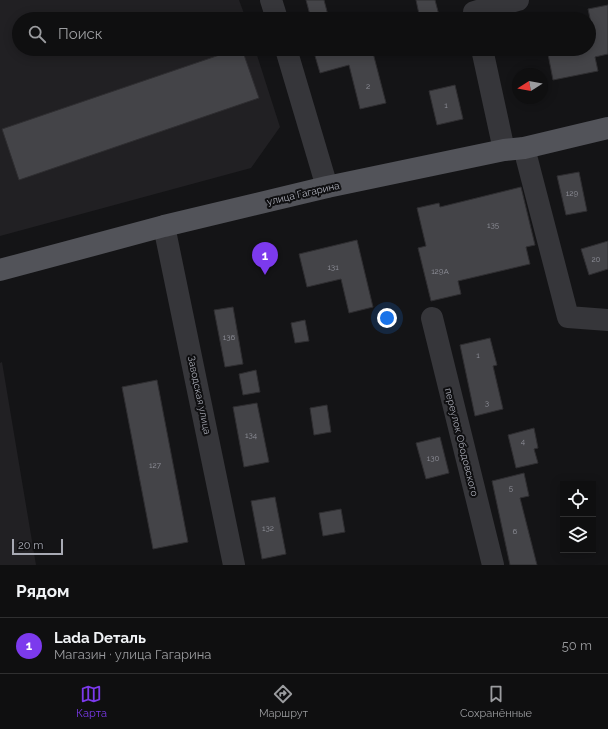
<!DOCTYPE html>
<html lang="ru">
<meta charset="utf-8">
<style>
:root{--surface:#0f0f10;--page:#181819;--text:#f1f3f6;--muted:#9b9c9f;--line:#2f2f30;--accent:#7c3aed}
body{margin:0;font-family:Raleway,sans-serif;background:var(--page);color:var(--text)}
.controls{position:absolute;right:12px;bottom:12px;display:grid;overflow:hidden;border-radius:0px;box-shadow:0 2px 10px #0003}
.controls button{width:36px;height:36px;display:grid;place-items:center;padding:0;border:0;border-bottom:1px solid var(--line);background:var(--surface);color:var(--text);font:20px sans-serif}
.compass{position:absolute;left:512px;top:68px;width:36px;height:36px;border-radius:50%;background:var(--surface);box-shadow:0 2px 10px #0003;rotate:259deg}
.scale{position:absolute;left:12px;bottom:10px;width:51px;box-sizing:border-box;padding-left:4px;border:2px solid #a8aab4;border-top:0;font-size:11px;line-height:14px;white-space:nowrap;color:#a8aab4;-webkit-text-stroke:3px #0f0f11;paint-order:stroke}
.you{position:absolute;left:387px;top:318px;width:14px;height:14px;margin:-10px;border:3px solid #fff;border-radius:50%;background:#1a73e8;box-shadow:0 0 0 6px #1a73e833}
.badge{display:grid;place-items:center;width:26px;height:26px;border-radius:50%;background:var(--accent);color:#fff;font-size:13px;font-weight:700}
.pin{position:absolute;translate:-50% -33px;filter:drop-shadow(0 1px 2px #0008)}
.pin::after{content:'';position:absolute;top:21px;width:14px;height:12px;background:inherit;clip-path:polygon(0 0,100% 0,50% 100%)}
.list{margin:0;padding:0;list-style:none}
h2{display:flex;justify-content:space-between;align-items:center;height:52px;margin:0;padding:0 16px;font-size:17px}
h2 small{font-size:13px;font-weight:400;color:var(--muted)}
.list li{display:grid;grid-template-columns:26px 1fr auto;gap:12px;align-items:center;box-sizing:border-box;height:56px;padding:0 16px;border-top:1px solid var(--line)}
.list b{display:block;font-size:15px;white-space:nowrap}
.list p{margin:0;font-size:13px;white-space:nowrap;color:var(--muted)}
.list em{font-size:13px;font-style:normal;color:var(--muted)}
.icon{flex:none;width:22px;height:22px;fill:none;stroke:currentColor;stroke-width:2;stroke-linecap:round;stroke-linejoin:round}
.map{position:relative;flex:none;width:608px;height:565px;overflow:hidden}
.search{position:absolute;background:var(--surface);box-shadow:0 2px 10px #0003;left:12px;right:12px;top:12px;height:44px;display:flex;align-items:center;gap:10px;box-sizing:border-box;padding:0 14px;border-radius:22px;color:var(--muted);font-size:15px}
.sheet{height:108px;background:var(--surface)}
nav{display:flex;justify-content:space-around;align-items:center;box-sizing:border-box;height:56px;border-top:1px solid var(--line);background:var(--surface);font-size:11px;color:var(--muted)}
nav a{display:grid;justify-items:center;gap:2px}
nav .on{color:var(--accent)}
.map>svg:first-child{display:block}
.built{fill:#212023}
.building{fill:#444448;stroke:#2f2e31}
.lines{fill:none;stroke-linecap:round;stroke-linejoin:round}
.minor{stroke:#36363a;stroke-width:22}
.major{stroke:#525359;stroke-width:22}
.labels{text-anchor:middle;stroke-width:4;stroke-linejoin:round;paint-order:stroke}
.number-label{font-size:8px;fill:#8f9099}
.street-label{font-size:10px;fill:#a8aab4;stroke:#0f0f11}
</style>
<div class="map">
<svg width="608" height="565" viewBox="0 0 608 565">
<rect width="100%" height="100%" fill="#141416"/>
<!-- built -->
<path class="built" d="M0,0H239L246,19H19V49H255L280,127L251,168L0,236Z
M2,362L36,565H0V363Z"/>
<!-- building -->
<path class="building" d="M306,0H324L329,19H311Z
M416,0H435L440,19H420Z
M608,5V54L595,57L598,71L553,80L547,49H589V38L594,37L588,9Z
M237,49H242L259,98L19,180L2,129Z
M313,49H372L386,103L360,109L349,65L320,73Z
M455,85L463,119L437,125L429,91Z
M579,172L587,211L566,215L557,176Z
M521,187L535,245L526,247L530,264L458,281L461,294L431,301L418,248L426,246L417,208L439,203L440,207Z
M357,240L373,307L349,313L341,279L307,287L299,254Z
M608,241V269L589,275L581,249Z
M233,307L243,364L225,367L214,310Z
M305,320L309,341L295,343L291,323Z
M490,338L497,365L493,366L503,409L475,416L460,345Z
M256,370L260,392L243,395L239,374Z
M157,380L188,542L153,549L122,387Z
M257,403L269,462L244,467L233,407Z
M327,405L331,432L314,435L310,408Z
M534,428L538,448L534,449L538,463L516,468L508,435Z
M440,437L449,473L426,479L416,443Z
M524,473L529,496L520,498L537,565H510L492,481Z
M275,497L286,554L262,559L251,501Z
M341,509L345,532L323,536L319,513Z"/>
<g class="lines">
<!-- minor -->
<path class="minor" d="M271,0L277,19
M474,12L518,0
M286,49L327,187
M482,49L504,150
M524,148L568,317L608,320
M164,226L234,565
M432,318L493,565"/>
<!-- major -->
<path class="major" d="M0,270L164,226L327,187L504,150L524,148L608,128"/>
</g>
<g class="labels">
<!-- number labels -->
<g class="number-label">
<text x="368" y="89">2</text>
<text x="446" y="108">1</text>
<text x="572" y="196">129</text>
<text x="493" y="228">135</text>
<text x="596" y="262">20</text>
<text x="333" y="270">131</text>
<text x="440" y="274">129А</text>
<text x="229" y="340">136</text>
<text x="478" y="358">1</text>
<text x="487" y="406">3</text>
<text x="251" y="438">134</text>
<text x="523" y="444">4</text>
<text x="433" y="461">130</text>
<text x="155" y="468">127</text>
<text x="511" y="491">5</text>
<text x="268" y="531">132</text>
<text x="515" y="534">6</text>
</g>
<!-- street labels -->
<g class="street-label">
<text transform="translate(303 193) rotate(-13)" y="4">улица Гагарина</text>
<text transform="translate(200 395) rotate(78)" y="4">Заводская улица</text>
<text transform="translate(462 442) rotate(76)" y="4">переулок Ободовского</text>
</g>
</g>
</svg>
<div class="controls">
<button><svg class="icon" aria-label="locate" viewBox="0 0 24 24"><circle cx="12" cy="12" r="6"/><path d="M12 2v4M12 18v4M2 12h4M18 12h4"/></svg></button>
<button><svg class="icon" aria-label="layers" viewBox="0 0 24 24"><path d="M12 4l9 5-9 5-9-5zM3 14l9 5 9-5"/></svg></button>
</div>
<svg class="compass" viewBox="-18 -18 36 36"><path d="M0-13l5 13h-10z" fill="#e53935"/><path d="M0 13l5-13h-10z" fill="#9b9c9f"/></svg>
<div class="scale">20 m</div>
<div class="you"></div>
<div class="pin badge" style="left:265px;top:275px">1</div>
<div class="search"><svg class="icon" aria-label="search" viewBox="0 0 24 24"><circle cx="10" cy="10" r="6"/><path d="M15 15l6 6"/></svg>Поиск</div>
</div>
<section class="sheet">
<h2>Рядом<small></small></h2>
<ul class="list">
<li><span class="badge">1</span><div><b>Lada Dеталь</b><p>Магазин · улица Гагарина</p></div><em>50 m</em></li>
</ul>
</section>
<nav>
<a class="on"><svg class="icon" aria-label="map" viewBox="0 0 24 24"><path d="M3 6l6-2 6 2 6-2v14l-6 2-6-2-6 2zM9 4v14M15 6v14"/></svg>Карта</a>
<a><svg class="icon" aria-label="directions" viewBox="0 0 24 24"><path d="M12 3l9 9-9 9-9-9zM9 14v-3h6M13 9l2 2-2 2"/></svg>Маршрут</a>
<a><svg class="icon" aria-label="saved" viewBox="0 0 24 24"><path d="M7 4h10v16l-5-4-5 4z"/></svg>Сохранённые</a>
</nav>
